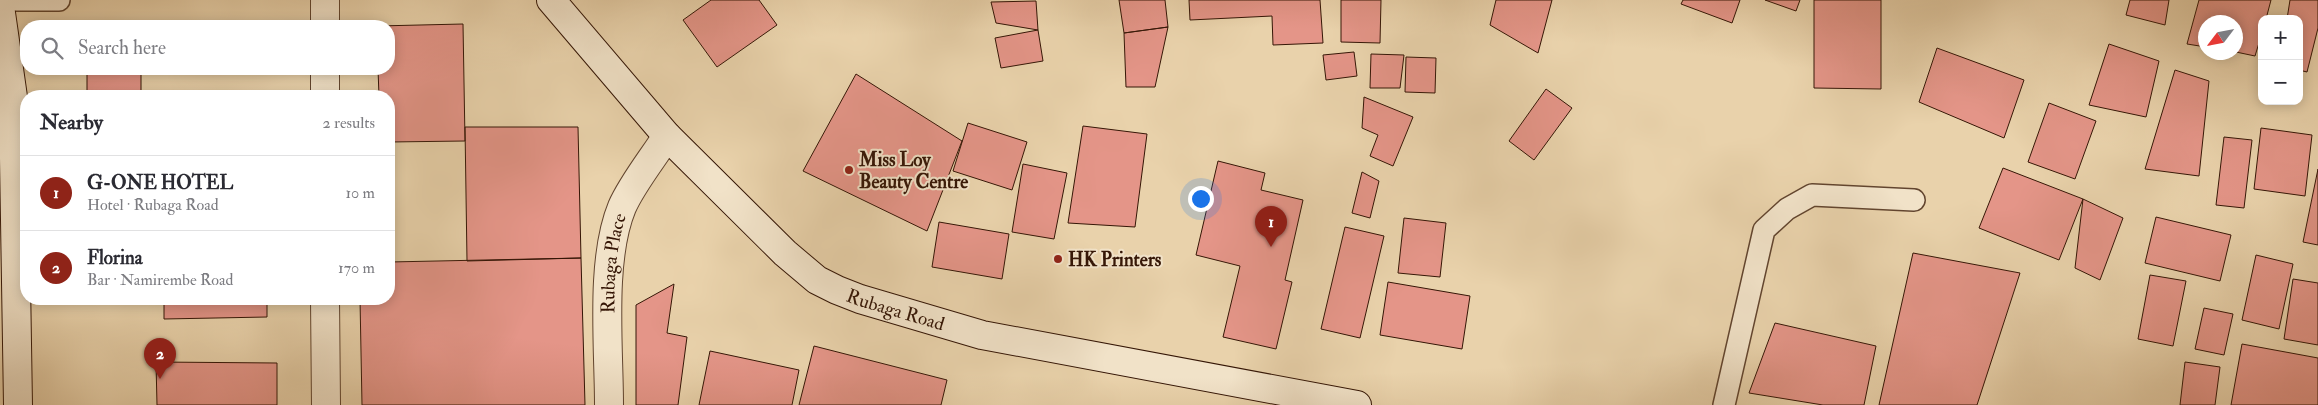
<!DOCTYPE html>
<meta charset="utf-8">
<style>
:root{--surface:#fff;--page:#f2f2f3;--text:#2b2b33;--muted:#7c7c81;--line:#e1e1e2;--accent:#8f2418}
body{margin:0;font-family:"IM FELL Double Pica",serif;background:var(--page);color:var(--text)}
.controls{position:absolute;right:15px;top:15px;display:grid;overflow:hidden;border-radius:10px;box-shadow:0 2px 12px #0003}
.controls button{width:45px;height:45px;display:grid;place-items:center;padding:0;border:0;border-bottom:1px solid var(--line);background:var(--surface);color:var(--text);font:25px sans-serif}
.compass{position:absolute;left:2198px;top:15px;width:45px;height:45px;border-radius:50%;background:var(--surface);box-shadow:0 2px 12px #0003;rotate:238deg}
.you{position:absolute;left:1200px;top:198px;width:18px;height:18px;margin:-12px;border:4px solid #fff;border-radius:50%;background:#1a73e8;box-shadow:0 0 0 8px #1a73e833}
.badge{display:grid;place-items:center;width:32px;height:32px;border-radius:50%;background:var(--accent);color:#fff;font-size:16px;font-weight:700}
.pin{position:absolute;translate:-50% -41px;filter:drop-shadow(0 1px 2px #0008)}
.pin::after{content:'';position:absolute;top:26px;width:18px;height:15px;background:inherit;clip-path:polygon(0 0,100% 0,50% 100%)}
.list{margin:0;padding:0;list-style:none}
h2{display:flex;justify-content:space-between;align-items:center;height:65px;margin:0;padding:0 20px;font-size:21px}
h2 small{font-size:16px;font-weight:400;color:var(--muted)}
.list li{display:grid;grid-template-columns:32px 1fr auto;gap:15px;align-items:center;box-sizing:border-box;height:75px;padding:0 20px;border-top:1px solid var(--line)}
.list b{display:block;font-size:19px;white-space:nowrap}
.list p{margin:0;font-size:16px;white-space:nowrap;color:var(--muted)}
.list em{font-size:16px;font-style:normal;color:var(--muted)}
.icon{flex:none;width:28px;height:28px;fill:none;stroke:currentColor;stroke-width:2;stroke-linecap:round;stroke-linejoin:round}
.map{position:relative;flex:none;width:2318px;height:405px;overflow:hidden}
.search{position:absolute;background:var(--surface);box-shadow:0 2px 12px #0003;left:20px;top:20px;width:375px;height:55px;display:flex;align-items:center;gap:12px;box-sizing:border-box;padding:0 18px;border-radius:20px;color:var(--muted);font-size:19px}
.panel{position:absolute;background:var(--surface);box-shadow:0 2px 12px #0003;left:20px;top:90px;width:375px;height:215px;border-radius:20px}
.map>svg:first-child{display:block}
.building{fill:#e49588;stroke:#351606}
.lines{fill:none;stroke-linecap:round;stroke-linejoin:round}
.lane-casing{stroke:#62452f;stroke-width:24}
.street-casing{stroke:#62452f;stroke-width:30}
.secondary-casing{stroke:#351606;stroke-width:30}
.lane{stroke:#f1e2c8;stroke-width:21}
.street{stroke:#f1e2c8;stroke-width:28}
.secondary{stroke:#f1e2c8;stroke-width:28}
.poi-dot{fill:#8f2418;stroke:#f1e2c8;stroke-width:2}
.labels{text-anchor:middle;stroke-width:4;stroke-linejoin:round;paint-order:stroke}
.poi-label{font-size:19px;font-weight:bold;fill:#351606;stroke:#f1e2c8;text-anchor:start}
.street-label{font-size:19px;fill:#351606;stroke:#f1e2c8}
</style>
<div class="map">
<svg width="2318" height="405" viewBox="0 0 2318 405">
<rect width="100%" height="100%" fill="#e9d2ab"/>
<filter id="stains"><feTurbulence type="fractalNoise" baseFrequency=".004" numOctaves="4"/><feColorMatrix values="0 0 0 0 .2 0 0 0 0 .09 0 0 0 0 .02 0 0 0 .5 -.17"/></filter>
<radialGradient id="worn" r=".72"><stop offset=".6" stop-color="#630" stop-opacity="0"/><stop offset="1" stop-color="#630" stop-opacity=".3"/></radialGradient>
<!-- building -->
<path class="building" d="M711,0H759L777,25L717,67L683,20Z
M1119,0H1165L1168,27L1124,33Z
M1189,0H1320L1323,43L1273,45L1272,16L1190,20Z
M1341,0H1381L1380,43L1341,42Z
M1496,0H1552L1538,53L1490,25Z
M1683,0H1740L1732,23L1681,4Z
M1765,0H1800L1796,11Z
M1814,0H1881V89L1814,88Z
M2130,0H2169L2165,25L2126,15Z
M2199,0H2271L2266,19H2262V33L2255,56L2236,52V22H2206V47L2187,44Z
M2290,0H2318V28L2307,72L2299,70V19H2287Z
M1036,1L1038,30L996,23L991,2Z
M463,24L465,141L389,142V96H379L378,69H389V26H377Z
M1168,27L1155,87H1126L1124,33Z
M1038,30L1043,61L1001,68L995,38Z
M2109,44L2159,61L2146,117L2089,105Z
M1937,48L2024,80L2004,138L1919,102Z
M1354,52L1357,76L1326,80L1323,55Z
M1371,54L1404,55L1400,88H1370Z
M1406,57L1436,58L1435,93L1405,92Z
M87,69H141V96H87Z
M2175,70L2209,81L2199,176L2145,169Z
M856,74L962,141L927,231L803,171Z
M1546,89L1572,108L1534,160L1509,141Z
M1364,97L1413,117L1393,166L1370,156L1378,135L1362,128Z
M2049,103L2096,121L2075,179L2028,162Z
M968,123L1027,142L1012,190L953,171Z
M1083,126L1147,134L1135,227L1068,223Z
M465,127H578L581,258L467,261Z
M2261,128L2312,135L2305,196L2254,189Z
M2224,137L2252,140L2244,208L2216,205Z
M1218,161L1265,173L1261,190L1303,200L1285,280L1292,282L1276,349L1223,337L1240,266L1196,255Z
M1023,164L1067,173L1054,239L1012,232Z
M2003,168L2083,199L2059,260L1979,228Z
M2318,169V245L2303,242Z
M1362,172L1379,181L1370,218L1352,213Z
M2083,199L2123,218L2100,280L2075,268Z
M2156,217L2231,235L2220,281L2145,263Z
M1404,218L1446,223L1440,277L1398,273Z
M939,222L1009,234L1002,279L932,267Z
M1345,227L1384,236L1360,338L1321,329Z
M1913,253L2020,273L1977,405H1879Z
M2256,255L2293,264L2279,329L2242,320Z
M581,258L585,405H362L360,299H389V262Z
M2150,275L2186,281L2173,346L2138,339Z
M2293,279L2318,283V345L2284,339Z
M1388,282L1470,296L1462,349L1380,335Z
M674,284L667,333L687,337L678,405H636V305Z
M164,299H267V317L164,319Z
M2204,308L2233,314L2224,355L2195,349Z
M1775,323L1876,346L1864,405H1823L1749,393Z
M2242,344L2318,358V405H2231Z
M814,346L947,380L941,405H799Z
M710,351L799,370L792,405H699Z
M156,362L277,363V405H157Z
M2185,362L2220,367L2215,405H2180Z"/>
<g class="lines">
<!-- lane casing -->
<g class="lane-casing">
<path id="lane" d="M0,0H59
M1724,405L1764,230L1787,209L1812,195L1914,200"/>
</g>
<!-- street casing -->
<g class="street-casing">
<g id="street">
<path d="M325,0V26"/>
<path d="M325,69V96"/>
<path d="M325,299L326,405"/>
<path id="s1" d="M609,405C609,347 600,260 622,207C632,184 653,158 667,136"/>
</g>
</g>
<!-- secondary casing -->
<g class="secondary-casing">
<g id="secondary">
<path id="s2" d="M551,0L667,136L785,253L817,280L837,290L860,299L982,335L1357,405"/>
<path d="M0,6L13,97L18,405"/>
</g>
</g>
<!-- lane -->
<use href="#lane" class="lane"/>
<!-- street -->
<use href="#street" class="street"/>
<!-- secondary -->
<use href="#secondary" class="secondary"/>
</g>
<!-- markers -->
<g class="poi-dot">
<circle cx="849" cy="170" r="5"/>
<circle cx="1058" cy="259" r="5"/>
</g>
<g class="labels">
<!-- poi labels -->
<g class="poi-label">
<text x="859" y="166">Miss Loy<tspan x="859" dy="22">Beauty Centre</tspan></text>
<text x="1068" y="266">HK Printers</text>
</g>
<!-- street labels -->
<g class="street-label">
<text dy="7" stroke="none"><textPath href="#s1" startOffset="142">Rubaga Place</textPath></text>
<text dy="7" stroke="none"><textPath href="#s2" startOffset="471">Rubaga Road</textPath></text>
</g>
</g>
<rect width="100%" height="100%" filter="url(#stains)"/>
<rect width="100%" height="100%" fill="url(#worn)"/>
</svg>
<div class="controls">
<button>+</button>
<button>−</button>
</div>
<svg class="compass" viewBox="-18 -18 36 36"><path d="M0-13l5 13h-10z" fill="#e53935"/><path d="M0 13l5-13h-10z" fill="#7c7c81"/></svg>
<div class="you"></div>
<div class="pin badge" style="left:1271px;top:247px">1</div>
<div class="pin badge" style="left:160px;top:379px">2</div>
<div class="search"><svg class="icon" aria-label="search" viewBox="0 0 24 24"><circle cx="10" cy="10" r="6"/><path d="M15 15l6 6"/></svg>Search here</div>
<section class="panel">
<h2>Nearby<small>2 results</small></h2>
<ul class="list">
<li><span class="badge">1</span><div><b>G-ONE HOTEL</b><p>Hotel · Rubaga Road</p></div><em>10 m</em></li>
<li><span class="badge">2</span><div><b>Florina</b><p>Bar · Namirembe Road</p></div><em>170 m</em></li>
</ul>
</section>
</div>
